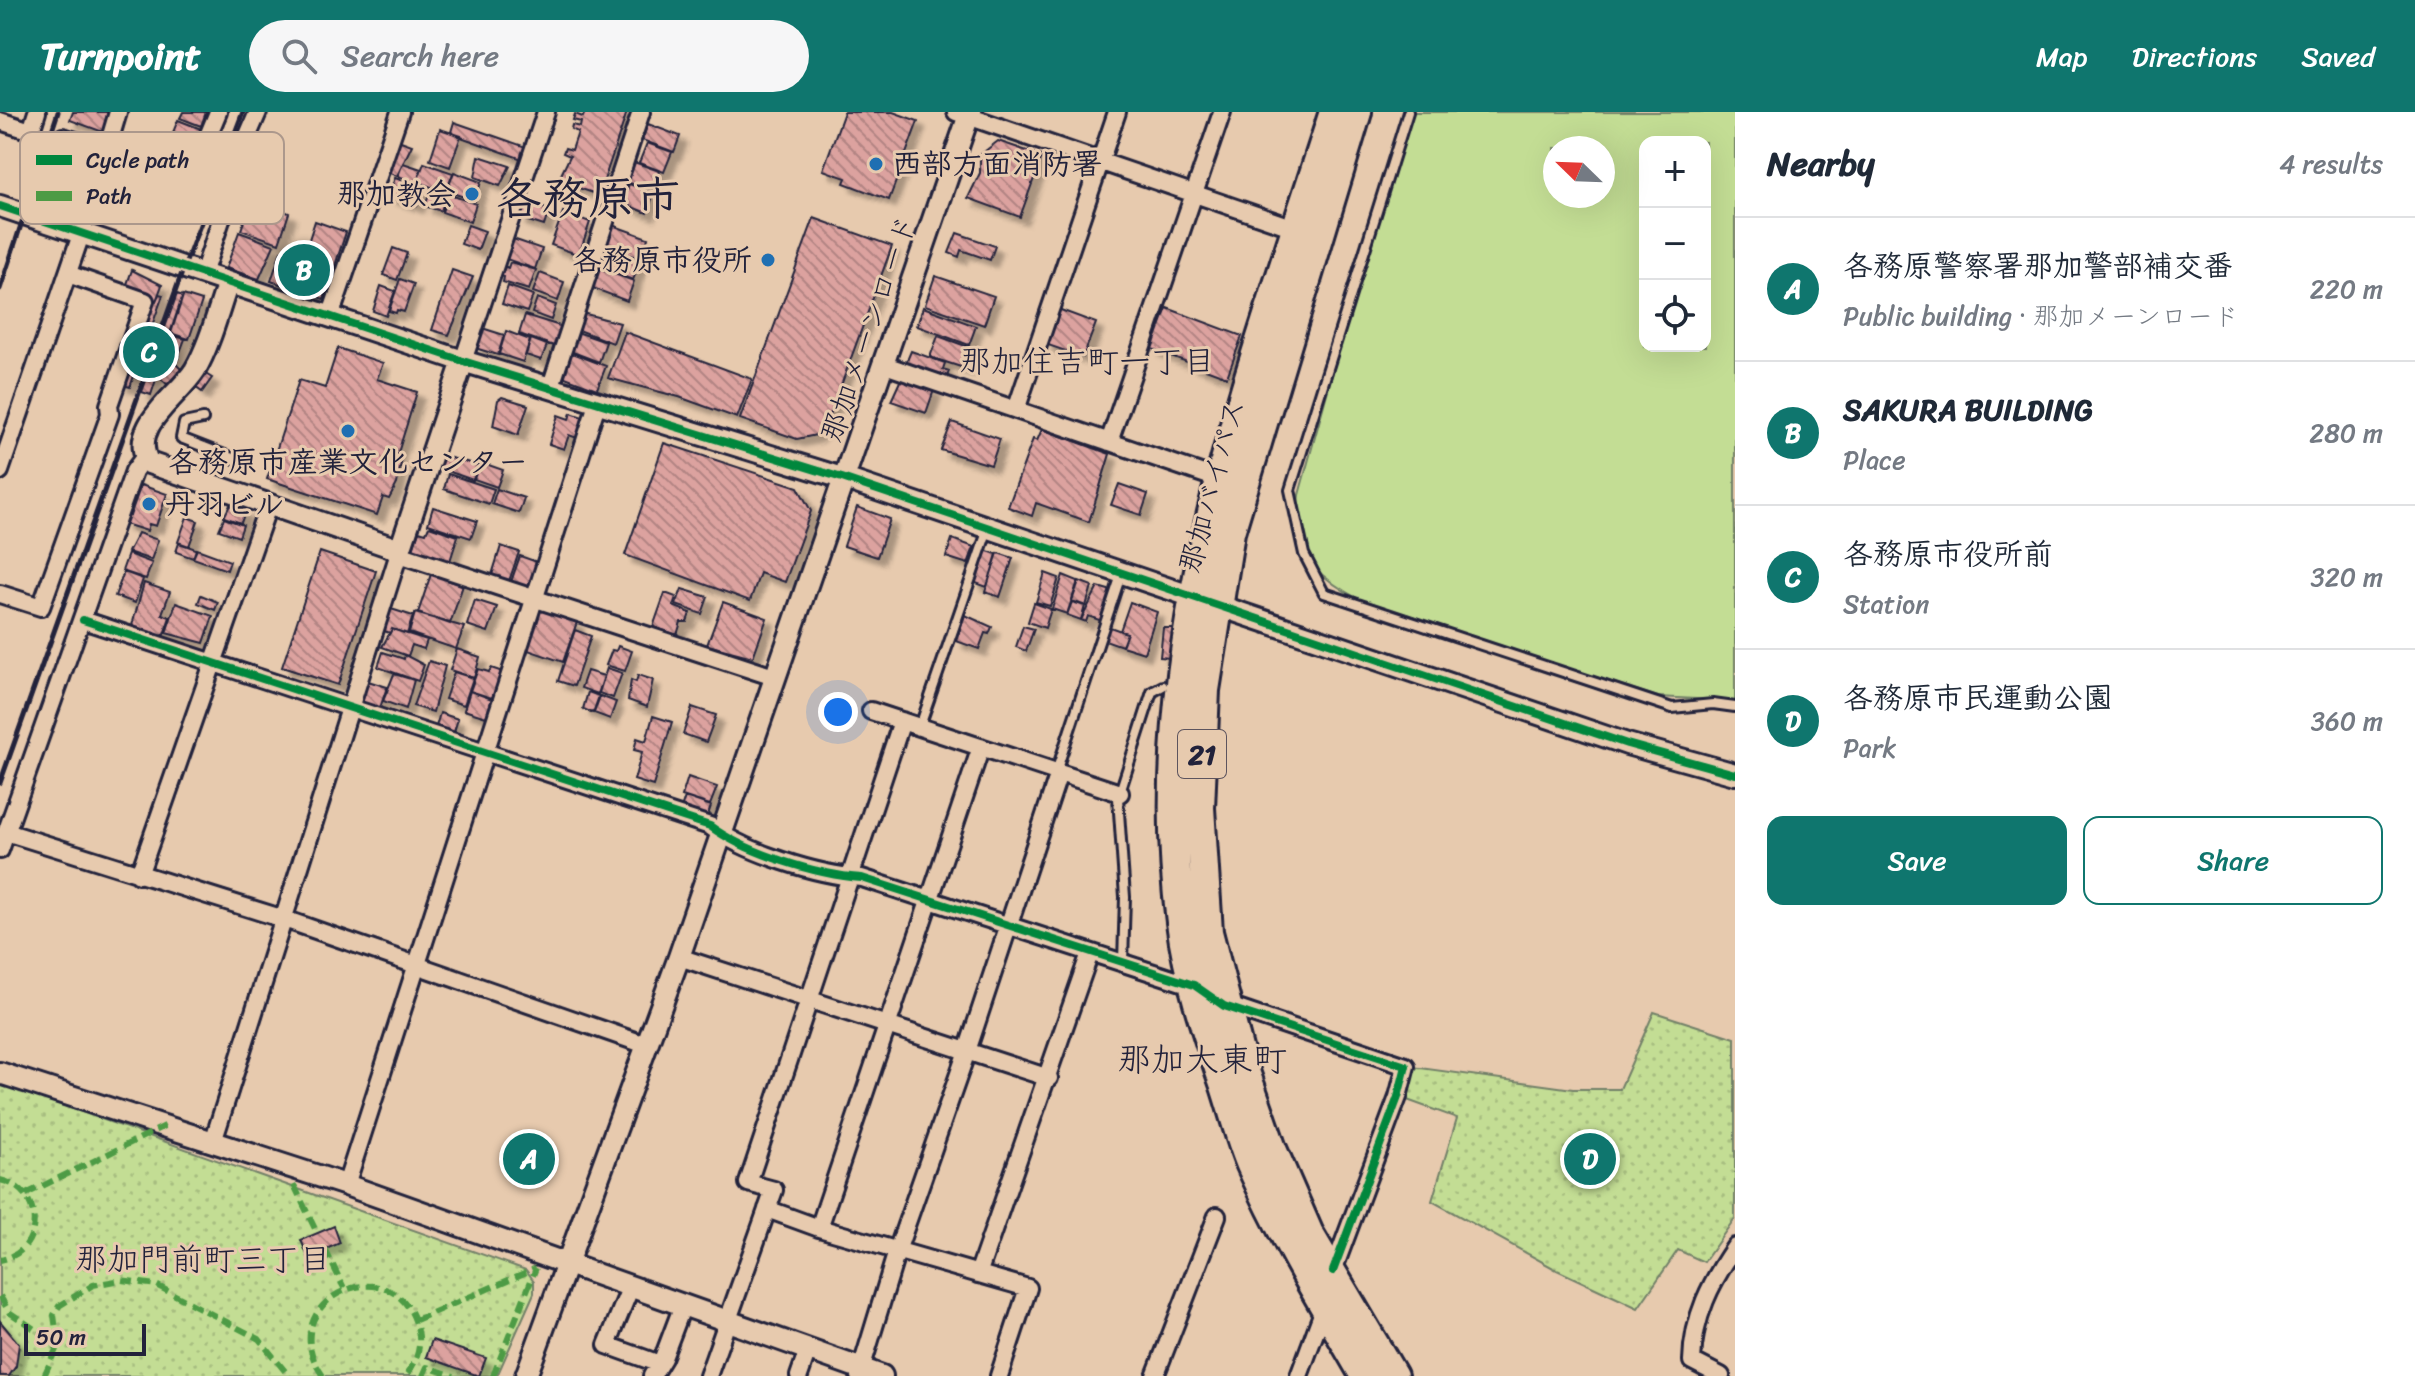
<!DOCTYPE html>
<meta charset="utf-8">
<style>
:root{--surface:#fff;--page:#f6f6f7;--text:#1f2937;--muted:#747a83;--line:#e0e1e3;--accent:#0f766e}
body{margin:0;font-family:Sriracha,"Klee One",sans-serif;background:var(--page);color:var(--text)}
.controls{position:absolute;right:24px;top:24px;display:grid;overflow:hidden;border-radius:16px;box-shadow:0 8px 32px #0002}
.controls button{width:72px;height:72px;display:grid;place-items:center;padding:0;border:0;border-bottom:2px solid var(--line);background:var(--surface);color:var(--text);font:40px sans-serif}
.compass{position:absolute;left:1543px;top:24px;width:72px;height:72px;border-radius:50%;background:var(--surface);box-shadow:0 8px 32px #0002;rotate:293deg}
.scale{position:absolute;left:24px;bottom:20px;width:122px;box-sizing:border-box;padding-left:8px;border:4px solid #22223b;border-top:0;font-size:22px;line-height:28px;white-space:nowrap;color:#22223b;-webkit-text-stroke:6px #e7caae;paint-order:stroke}
.you{position:absolute;left:838px;top:600px;width:28px;height:28px;margin:-20px;border:6px solid #fff;border-radius:50%;background:#1a73e8;box-shadow:0 0 0 12px #1a73e833}
.badge{display:grid;place-items:center;width:52px;height:52px;border-radius:50%;background:var(--accent);color:#fff;font-size:26px;font-weight:700}
.pin{position:absolute;translate:-50% -50%;border:4px solid #fff;box-shadow:0 2px 8px #0006}
.list{margin:0;padding:0;list-style:none}
h2{display:flex;justify-content:space-between;align-items:center;height:104px;margin:0;padding:0 32px;font-size:34px}
h2 small{font-size:26px;font-weight:400;color:var(--muted)}
.list li{display:grid;grid-template-columns:52px 1fr auto;gap:24px;align-items:center;box-sizing:border-box;height:144px;padding:0 32px;border-top:2px solid var(--line)}
.list b{display:block;font-size:30px;white-space:nowrap}
.list p{margin:0;font-size:26px;white-space:nowrap;color:var(--muted)}
.list em{font-size:26px;font-style:normal;color:var(--muted)}
.actions{display:flex;gap:16px;padding:24px 32px}
.actions a{flex:1;padding:18px 0;border:2px solid var(--accent);border-radius:16px;text-align:center;font-size:28px;color:var(--accent)}
.actions .main{background:var(--accent);color:#fff}
.icon{flex:none;width:44px;height:44px;fill:none;stroke:currentColor;stroke-width:2;stroke-linecap:round;stroke-linejoin:round}
.map{position:relative;flex:none;width:1735px;height:1264px;overflow:hidden}
header{display:flex;align-items:center;gap:48px;box-sizing:border-box;height:112px;padding:0 40px;background:var(--accent);color:#fff}
header strong{font-size:38px}
nav{display:flex;gap:44px;margin-inline-start:auto;font-size:28px}
.search{width:560px;height:72px;background:var(--page);display:flex;align-items:center;gap:20px;box-sizing:border-box;padding:0 28px;border-radius:44px;color:var(--muted);font-size:30px}
main{display:flex}
aside{flex:1;background:var(--surface)}
.map>svg:first-child{display:block}
.grass{fill:#c3dd94;stroke:#728068;stroke-width:2;fill-rule:evenodd}
.park{fill:url(#park-dots);stroke:#728068;stroke-width:2}
.building{fill:url(#building-back-hatch);stroke:#22223b;stroke-width:2;filter:url(#shadow)}
.lines{fill:none;stroke-linecap:round;stroke-linejoin:round}
.service-casing{stroke:#22223b;stroke-width:14}
.minor-casing{stroke:#22223b;stroke-width:22}
.tertiary-casing{stroke:#22223b;stroke-width:26}
.trunk-casing{stroke:#22223b;stroke-width:34}
.service{stroke:#e7caae;stroke-width:8}
.minor{stroke:#e7caae;stroke-width:16}
.tertiary{stroke:#e7caae;stroke-width:20}
.trunk{stroke:#e7caae;stroke-width:28}
.rail{stroke:#22223b;stroke-width:5}
.quiet{stroke:#4d9b45;stroke-width:6;stroke-dasharray:12 6;stroke-linecap:butt}
.cycleway-casing{stroke:#e7caae;stroke-width:13}
.cycleway{stroke:#00873e;stroke-width:8}
.poi-dot{fill:#1f6fb2;stroke:#e7caae;stroke-width:3}
.labels{text-anchor:middle;stroke-width:6;stroke-linejoin:round;paint-order:stroke}
.shield{fill:#e7caae;stroke:#5d545e;stroke-width:2}
.shield-label{font-size:28px;font-weight:bold;fill:#22223b}
.poi-label{font-size:30px;font-weight:bold;fill:#22223b;stroke:#e7caae;text-anchor:start}
.street-label{font-size:30px;fill:#22223b;stroke:#e7caae}
.neighbourhood-label{font-size:32px;fill:#22223b;stroke:#e7caae}
.quarter-label{font-size:34px;fill:#22223b;stroke:#e7caae}
.town-label{font-size:46px;font-weight:bold;fill:#22223b;stroke:#e7caae}
.key{fill:#e7caae;stroke:#ac988c;stroke-width:2}
.key-label{font-size:22px;fill:#22223b}
</style>
<header>
<strong>Turnpoint</strong>
<div class="search"><svg class="icon" aria-label="search" viewBox="0 0 24 24"><circle cx="10" cy="10" r="6"/><path d="M15 15l6 6"/></svg>Search here</div>
<nav><a>Map</a><a>Directions</a><a>Saved</a></nav>
</header>
<main>
<div class="map">
<svg width="1735" height="1264" viewBox="0 0 1735 1264">
<defs>
<pattern id="park-dots" width="8" height="8" patternUnits="userSpaceOnUse" patternTransform="scale(2)"><rect width="8" height="8" fill="#c3dd94"/><path d="M2 2h.1M6 6h.1" fill="none" stroke="#a7bd80" stroke-width="1.8" stroke-linecap="round"/></pattern>
<pattern id="building-back-hatch" width="6" height="6" patternUnits="userSpaceOnUse" patternTransform="scale(2)"><rect width="6" height="6" fill="#dca29f"/><path d="M-1 5l2 2M0 0l6 6M5-1l2 2" fill="none" stroke="#b28483"/></pattern>
<filter id="shadow"><feDropShadow dx="7" dy="7" stdDeviation="2" flood-color="#0004"/></filter>
</defs>
<rect width="100%" height="100%" fill="#e7caae"/>
<filter id="ink" filterUnits="userSpaceOnUse"><feTurbulence type="fractalNoise" baseFrequency=".0125" numOctaves="2"/><feDisplacementMap in="SourceGraphic" scale="16" xChannelSelector="R" yChannelSelector="G"/><feConvolveMatrix kernelMatrix="1 2 1 2 8 2 1 2 1" color-interpolation-filters="sRGB"/></filter>
<g filter="url(#ink)">
<!-- grass -->
<path class="grass" d="M1413,0H1735V589L1658,585L1373,494C1344,481 1295,452 1295,415C1295,405 1298,393 1299,383L1369,129ZM1645,30H1705V234H1645ZM1555,36H1603V84H1555Z"/>
<!-- park -->
<path class="park" d="M1654,900L1735,926V1106L1704,1150L1678,1138L1638,1196L1557,1158L1432,1089L1457,1006L1399,985L1406,954L1573,977H1620Z
M0,971L526,1158L534,1169V1181L497,1264H0Z"/>
<!-- building -->
<path class="building" d="M73,0H111L103,20L70,8Z
M183,0H206L201,14L180,6Z
M585,0H627L599,83L558,69L570,44L563,41L565,36L572,38L578,20L571,17L572,13L580,15L581,10L573,8L575,2L583,5Z
M844,0H893L918,9L889,88L844,71L846,66L823,58Z
M178,8L201,17L187,52L164,43Z
M454,10L526,35L522,47L461,25L451,20Z
M648,12L680,24L674,40L642,28Z
M440,17L461,24L450,55L430,48Z
M398,28L412,33L397,64L387,60Z
M998,29L1042,44L1020,105L968,86L980,61V43Z
M647,31L672,40L664,60L639,51Z
M479,44L510,54L500,74L475,65Z
M634,50L659,59L652,79L627,70Z
M403,51L421,57L417,71L398,64Z
M424,51L453,61L446,80L417,70Z
M454,60L481,70L475,89L447,79Z
M395,66L423,76L417,94L388,84Z
M629,72L654,81L647,101L622,91Z
M431,78L446,83L441,99L425,94Z
M448,82L476,92L470,110L442,100Z
M252,86L289,101L279,131L241,118Z
M525,90L549,98L544,114L519,106Z
M563,100L590,110L579,143L551,133Z
M814,106L892,134L828,309L816,323L797,327L740,307Z
M315,109L346,120L324,187L271,169L281,139L303,146Z
M468,113L485,119L478,138L461,132Z
M612,113L648,126L641,147L605,134Z
M239,120L274,133L259,167L226,156Z
M957,121L995,134L990,148L961,138L959,145L949,141Z
M513,127L542,137L535,157L506,147Z
M393,136L407,141L397,168L383,163Z
M614,137L641,148L633,168L606,158Z
M510,150L536,158L529,178L503,170L504,165L500,164L504,154L508,156Z
M597,156L634,169L627,189L590,175Z
M132,158L162,173L156,189L125,178Z
M452,158L473,165L449,223L432,218Z
M540,161L564,170L558,189L533,180Z
M935,164L994,184L984,213L925,193Z
M400,167L414,172L404,200L397,198L396,201L389,199Z
M381,174L395,179L386,204L373,199Z
M508,174L533,183L527,200L502,192Z
M159,182L163,183L130,275L120,272L150,187L156,189Z
M177,182L183,184L151,283L142,280Z
M183,183L202,189L189,227L170,221Z
M537,186L556,193L551,208L532,201Z
M923,195L976,214L969,233L917,214Z
M1167,196L1242,224L1227,265L1152,237Z
M1058,197L1096,211L1083,245L1045,232Z
M582,201L620,211L613,231L576,217Z
M525,203L563,215L557,235L519,222Z
M482,216L504,223L498,243L475,236Z
M506,219L530,228L523,250L499,242Z
M577,220L606,230L599,250L570,239Z
M625,220L752,267L737,306L679,285L608,266Z
M175,224L185,227L177,248L167,245Z
M938,224L974,237L967,257L930,245Z
M531,227L547,233L541,248L526,243Z
M338,236L383,251L377,267L417,280L397,344L402,346L397,372L389,387L383,385L377,403L267,367L299,268L325,276Z
M911,239L945,251L943,257L949,259L947,265L906,251Z
M569,240L606,254L597,277L565,265L562,258Z
M175,251L182,258L168,273L160,266Z
M204,261L212,266L202,280L195,275Z
M901,267L934,278L926,301L891,289Z
M502,285L528,293L518,323L493,314L498,288Z
M571,301L583,305L586,310L580,327L569,323L564,337L549,332L558,303L569,307Z
M952,310L1000,327L991,353L941,338Z
M1042,317L1110,342L1089,410L1036,391L1032,404L1008,395L1033,327L1037,329Z
M664,331L798,375L811,399L785,470L760,461L750,489L625,443Z
M443,344L478,353L473,368L439,356Z
M480,350L503,358L497,375L474,367Z
M448,362L494,377L489,392L444,377Z
M1119,372L1148,382L1141,403L1111,393Z
M141,373L167,382L156,414L149,412L147,419L122,411L125,402L130,404Z
M497,377L524,386L519,401L492,392Z
M230,393L245,399L241,411L224,405Z
M433,395L477,409L471,426L428,412Z
M857,395L890,407L877,445L844,434Z
M187,405L198,409L189,434L178,430Z
M224,406L243,413L239,425L219,418Z
M429,414L458,424L450,449L413,437L419,419L426,421Z
M138,421L158,428L151,448L128,440Z
M952,427L974,435L968,452L946,445Z
M179,431L196,437L193,446L176,440Z
M501,434L519,440L509,469L492,463Z
M197,437L230,449L227,458L193,446Z
M984,438L997,442L987,475L973,470Z
M320,440L376,459L338,573L282,555Z
M998,441L1013,446L1000,485L985,480Z
M128,442L152,451L146,467L122,459Z
M520,444L540,451L531,477L511,470Z
M432,459L464,470L450,512L418,501Z
M124,460L143,467L135,491L115,484Z
M1045,461L1059,466L1050,494L1036,490Z
M1063,463L1078,469L1067,502L1052,497Z
M1079,469L1092,474L1086,494L1072,489Z
M144,471L170,480L162,502L170,505L162,528L131,517Z
M1098,475L1112,479L1102,509L1088,504L1086,510L1081,508Z
M682,477L708,485L702,502L676,493Z
M665,481L676,485L673,494L690,501L687,510H681L677,523L653,515Z
M201,483L218,490L215,498L198,491Z
M475,488L497,495L488,520L467,513Z
M723,490L767,506L753,545L707,533Z
M1072,490L1085,494L1081,508L1067,503Z
M1130,490L1157,500L1144,541L1122,534L1127,521L1120,519Z
M176,491L213,504L204,531L166,521Z
M1034,491L1051,497L1045,516L1028,510Z
M391,497L413,504L407,522L392,517L390,521L384,519Z
M539,497L577,510L563,550L525,537Z
M415,501L464,515L456,537L409,521Z
M965,503L992,515L989,522L985,521L979,537L956,529Z
M1023,514L1034,517L1026,539L1016,535Z
M1107,514L1127,521L1122,534L1102,527Z
M1163,516H1173L1170,546L1160,545Z
M392,517L427,528L424,537L412,533L408,544L382,535Z
M575,518L591,524L574,574L558,569Z
M618,534L632,539L625,559L606,553L612,538L616,539Z
M457,537L480,545L474,566L450,558Z
M383,540L404,547L405,543L424,553L418,569L378,555Z
M429,549L445,554L433,600L413,594Z
M491,556L503,560L492,586L470,579L478,557L489,560Z
M607,556L622,561L613,586L599,581Z
M587,559L604,564L598,582L581,576Z
M454,560L473,566L464,593L445,587Z
M394,562L414,568L406,597L383,589Z
M638,563L653,568L647,595L628,588L631,568L636,570Z
M368,569L387,575L379,599L360,593Z
M470,579L492,587L486,605L464,598Z
M588,580L599,584L593,601L583,597Z
M600,584L616,590L610,607L594,601Z
M692,595L716,603L706,630L683,622Z
M440,601L458,607L453,623L435,618Z
M653,604L672,610L653,674L634,668L642,640L634,638L637,626L646,629Z
M688,665L717,675L710,693L682,684Z
M685,685L711,694L707,706L681,697Z
M334,1114L340,1131L308,1145L301,1128Z
M0,1209L19,1232L16,1254L9,1264H0Z
M432,1228L486,1246L479,1264L426,1245Z"/>
<g class="lines">
<!-- service casing -->
<g class="service-casing">
<path id="service" d="M1408,0L1290,378L1304,442L1324,481L1672,596L1713,592L1735,595
M203,307L184,311L181,326L235,347
M920,614L988,417
M1056,660L1121,463
M1123,850L1125,785L1118,686L1152,580L1163,574"/>
</g>
<!-- minor casing -->
<g class="minor-casing">
<path id="minor" d="M956,0L1297,117
M0,9L31,19L37,0
M63,25L191,65L218,0
M203,162L229,84L230,65L258,0
M330,205L400,0
M463,249L546,0
M882,252L1218,367
M550,277L641,0
M1016,298L1117,0
M1109,330L1222,0
M0,359L85,111L118,0
M399,442L774,565
M0,482L41,495L110,302L109,293L145,189L68,162
M83,508L710,714C746,741 817,763 862,766L1197,875
M871,599L1120,681
M6,720L284,807L646,933
M0,738L134,359L145,344
M139,763L268,394
M679,845L1049,966
M1223,892L1406,954L1398,985L1333,1159
M213,1030L400,438
M346,1073L597,292
M767,1097L819,1116L1028,1176L999,1264
M819,1116L981,635
M978,1162L1090,841
M631,1174L607,1233L657,1251
M652,1264L663,1246L683,1193
M708,1264L774,1078L748,1071L902,609
M799,1264L808,1238
M859,1264L897,1139L967,939L1059,661
M1155,1264L1217,1104
M1299,1264L1325,1194
M1721,1264L1692,1249C1693,1205 1711,1170 1735,1135"/>
</g>
<!-- tertiary casing -->
<g class="tertiary-casing">
<path id="tertiary" d="M0,94L463,249L842,366L1627,632L1735,662
M228,171C218,199 210,232 195,258C178,285 127,315 149,351L400,438L463,249
M0,961L346,1073L882,1264
M526,1264L679,845L970,0"/>
</g>
<!-- trunk casing -->
<g class="trunk-casing">
<path id="trunk" d="M1334,0C1251,262 1144,530 1181,810C1188,865 1206,919 1224,971C1233,998 1240,1027 1251,1053C1283,1126 1325,1195 1365,1264
M1357,0L1230,420L1205,578L1200,696L1208,820L1241,948L1272,1037L1309,1122L1393,1264"/>
</g>
<!-- service -->
<use href="#service" class="service"/>
<!-- minor -->
<use href="#minor" class="minor"/>
<!-- tertiary -->
<use href="#tertiary" class="tertiary"/>
<!-- trunk -->
<use href="#trunk" class="trunk"/>
<!-- rail -->
<path class="rail" d="M0,177L58,0
M0,671L184,155L243,0"/>
<!-- quiet -->
<path class="quiet" d="M0,1068C44,1077 46,1140 0,1148
M294,1073L317,1121
M26,1082L165,1014
M325,1137L344,1176
M0,1184L9,1200L58,1233
M416,1208L536,1156
M44,1264L58,1233L54,1203L59,1194L93,1173L121,1168L156,1173L259,1227L289,1264
M323,1264C268,1187 399,1130 418,1219C422,1234 416,1253 405,1264
M423,1264L427,1255L454,1264
M493,1264L536,1156"/>
<!-- cycleway casing -->
<g class="cycleway-casing">
<path id="cycleway" d="M0,94L463,249L842,366L1627,632L1735,662
M83,508L710,714C746,741 817,763 862,766L1194,873L1224,894L1406,954L1398,985L1333,1159"/>
</g>
<!-- cycleway -->
<use href="#cycleway" class="cycleway"/>
</g>
</g>
<!-- markers -->
<g class="poi-dot">
<circle cx="876" cy="52" r="8"/>
<circle cx="472" cy="82" r="8"/>
<circle cx="768" cy="148" r="8"/>
<circle cx="348" cy="319" r="8"/>
<circle cx="149" cy="392" r="8"/>
</g>
<g class="labels">
<!-- shield labels -->
<rect class="shield" x="1178" y="618" width="48" height="48" rx="6"/>
<g class="shield-label">
<text x="1202" y="652">21</text>
</g>
<!-- poi labels -->
<g class="poi-label">
<text x="892" y="62">西部方面消防署</text>
<text x="456" y="92" text-anchor="end">那加教会</text>
<text x="752" y="158" text-anchor="end">各務原市役所</text>
<text x="348" y="360" text-anchor="middle">各務原市産業文化センター</text>
<text x="165" y="402">丹羽ビル</text>
</g>
<!-- street labels -->
<g class="street-label">
<text transform="translate(869 217) rotate(-71)" y="10">那加メーンロード</text>
<text transform="translate(1212 374) rotate(-75)" y="10">那加バイパス</text>
</g>
<!-- neighbourhood labels -->
<g class="neighbourhood-label">
<text x="1087" y="260">那加住吉町一丁目</text>
<text x="203" y="1158">那加門前町三丁目</text>
</g>
<!-- quarter labels -->
<g class="quarter-label">
<text x="1202" y="959">那加大東町</text>
</g>
<!-- town labels -->
<g class="town-label">
<text x="588" y="102">各務原市</text>
</g>
</g>
<!-- legend -->
<rect x="20" y="20" width="264" height="92" rx="12" class="key"/>
<rect x="36" y="43" width="36" height="10" fill="#00873e"/>
<rect x="36" y="79" width="36" height="10" fill="#4d9b45"/>
<g class="key-label">
<text x="86" y="56">Cycle path</text>
<text x="86" y="92">Path</text>
</g>
</svg>
<div class="controls">
<button>+</button>
<button>−</button>
<button><svg class="icon" aria-label="locate" viewBox="0 0 24 24"><circle cx="12" cy="12" r="6"/><path d="M12 2v4M12 18v4M2 12h4M18 12h4"/></svg></button>
</div>
<svg class="compass" viewBox="-18 -18 36 36"><path d="M0-13l5 13h-10z" fill="#e53935"/><path d="M0 13l5-13h-10z" fill="#747a83"/></svg>
<div class="scale">50 m</div>
<div class="you"></div>
<div class="pin badge" style="left:529px;top:1047px">A</div>
<div class="pin badge" style="left:304px;top:158px">B</div>
<div class="pin badge" style="left:149px;top:240px">C</div>
<div class="pin badge" style="left:1590px;top:1047px">D</div>
</div>
<aside>
<h2>Nearby<small>4 results</small></h2>
<ul class="list">
<li><span class="badge">A</span><div><b>各務原警察署那加警部補交番</b><p>Public building · 那加メーンロード</p></div><em>220 m</em></li>
<li><span class="badge">B</span><div><b>SAKURA BUILDING</b><p>Place</p></div><em>280 m</em></li>
<li><span class="badge">C</span><div><b>各務原市役所前</b><p>Station</p></div><em>320 m</em></li>
<li><span class="badge">D</span><div><b>各務原市民運動公園</b><p>Park</p></div><em>360 m</em></li>
</ul>
<div class="actions"><a class="main">Save</a><a>Share</a></div>
</aside>
</main>
